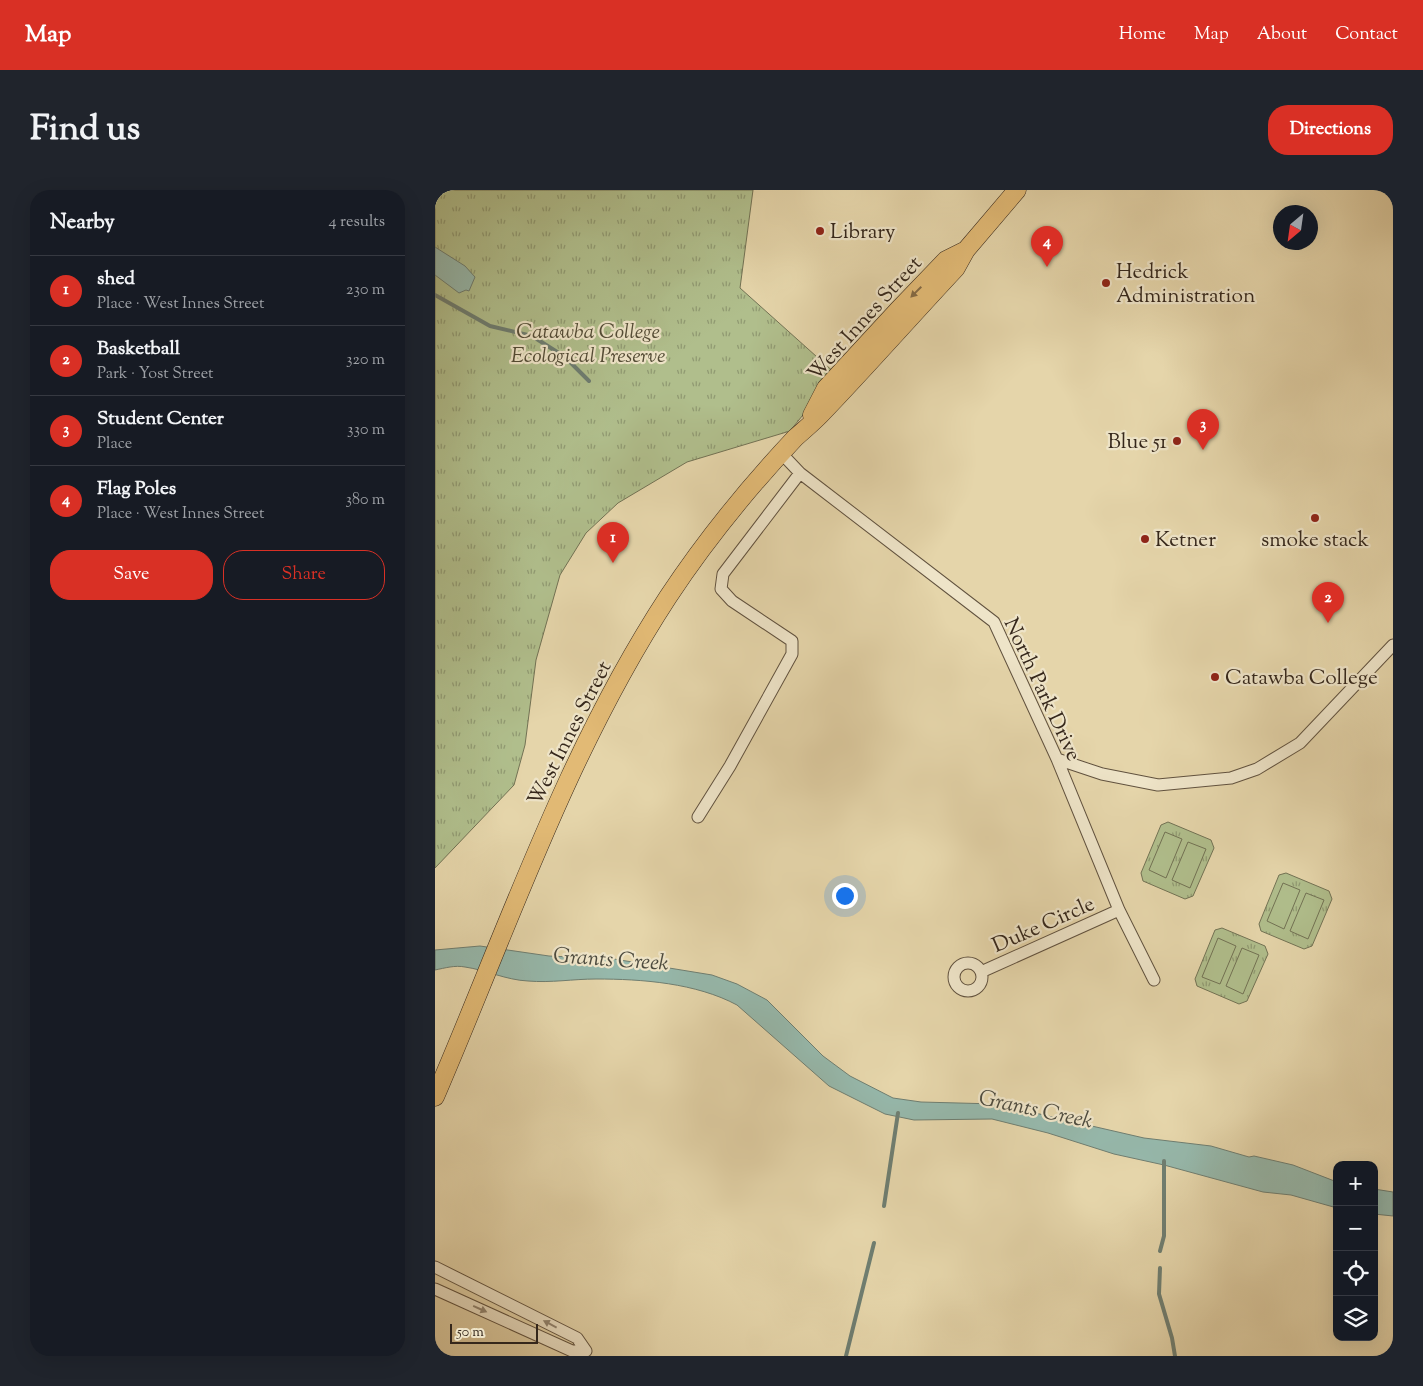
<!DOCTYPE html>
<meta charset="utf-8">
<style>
:root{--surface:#171b24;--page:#20242c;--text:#f1f3f6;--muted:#9ea1a6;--line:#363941;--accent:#d93025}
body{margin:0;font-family:"Sorts Mill Goudy",serif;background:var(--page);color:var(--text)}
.controls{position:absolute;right:15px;bottom:15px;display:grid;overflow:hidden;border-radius:10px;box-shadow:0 5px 20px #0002}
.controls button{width:45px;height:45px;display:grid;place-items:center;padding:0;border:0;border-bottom:1px solid var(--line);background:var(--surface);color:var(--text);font:25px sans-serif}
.compass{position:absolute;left:838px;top:15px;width:45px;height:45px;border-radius:50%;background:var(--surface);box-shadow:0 5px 20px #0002;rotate:209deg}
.scale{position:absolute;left:15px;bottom:12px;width:88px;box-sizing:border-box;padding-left:5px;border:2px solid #35271b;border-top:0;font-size:14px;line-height:18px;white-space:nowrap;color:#35271b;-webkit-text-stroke:4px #eee4c8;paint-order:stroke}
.you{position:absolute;left:409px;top:705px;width:18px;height:18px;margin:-12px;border:4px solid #fff;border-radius:50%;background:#1a73e8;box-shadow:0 0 0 8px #1a73e833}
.badge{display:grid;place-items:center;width:32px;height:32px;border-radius:50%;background:var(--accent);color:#fff;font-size:16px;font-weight:700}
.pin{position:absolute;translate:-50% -41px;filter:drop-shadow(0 1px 2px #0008)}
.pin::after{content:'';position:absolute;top:26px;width:18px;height:15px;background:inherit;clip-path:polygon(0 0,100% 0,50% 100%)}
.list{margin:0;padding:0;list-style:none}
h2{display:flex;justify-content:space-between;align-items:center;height:65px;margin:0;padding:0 20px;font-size:21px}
h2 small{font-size:16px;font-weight:400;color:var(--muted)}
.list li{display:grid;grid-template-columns:32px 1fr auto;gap:15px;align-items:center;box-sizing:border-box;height:70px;padding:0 20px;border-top:1px solid var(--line)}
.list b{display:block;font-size:19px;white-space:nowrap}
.list p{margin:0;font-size:16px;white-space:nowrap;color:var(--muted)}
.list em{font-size:16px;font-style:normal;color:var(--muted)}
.actions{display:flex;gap:10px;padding:15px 20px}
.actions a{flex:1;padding:11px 0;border:1px solid var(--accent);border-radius:20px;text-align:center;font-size:18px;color:var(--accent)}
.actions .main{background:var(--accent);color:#fff}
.icon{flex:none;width:28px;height:28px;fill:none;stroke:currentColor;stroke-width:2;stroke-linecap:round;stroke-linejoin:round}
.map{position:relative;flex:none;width:958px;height:1166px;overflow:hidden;border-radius:20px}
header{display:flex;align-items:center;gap:30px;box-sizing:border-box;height:70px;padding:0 25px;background:var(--accent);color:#fff}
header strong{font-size:24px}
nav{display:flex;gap:28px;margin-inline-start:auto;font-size:18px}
.intro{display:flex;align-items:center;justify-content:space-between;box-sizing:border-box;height:120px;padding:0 30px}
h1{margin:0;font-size:35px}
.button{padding:12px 22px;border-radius:20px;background:var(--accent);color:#fff;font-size:18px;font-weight:700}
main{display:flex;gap:30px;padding:0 30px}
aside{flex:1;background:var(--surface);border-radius:20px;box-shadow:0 5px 20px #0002}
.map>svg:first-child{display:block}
.grass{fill:url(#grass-tufts);stroke:#727254}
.garden{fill:#b0be8c;stroke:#727254}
.water{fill:#96b8ab;stroke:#6f7e71}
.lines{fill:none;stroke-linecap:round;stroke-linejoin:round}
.stream{stroke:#6f7e71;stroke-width:4}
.street-casing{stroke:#61523f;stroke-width:13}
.primary-casing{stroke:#35271b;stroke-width:19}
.street{stroke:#eee4c8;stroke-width:11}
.primary{stroke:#e2ba75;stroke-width:18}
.oneway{fill:#836944}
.oneway2{fill:#928672}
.poi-dot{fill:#8f2418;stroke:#eee4c8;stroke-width:2}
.labels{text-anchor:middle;stroke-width:4.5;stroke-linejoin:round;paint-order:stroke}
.poi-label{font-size:21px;fill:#35271b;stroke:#eee4c8;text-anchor:start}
.street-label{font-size:21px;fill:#35271b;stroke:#eee4c8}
.park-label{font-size:21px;font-style:italic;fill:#544d37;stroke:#eee4c8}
.water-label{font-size:22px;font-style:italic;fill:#4d4b3f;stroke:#eee4c8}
</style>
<header>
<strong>Map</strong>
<nav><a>Home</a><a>Map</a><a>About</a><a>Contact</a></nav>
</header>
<div class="intro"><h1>Find us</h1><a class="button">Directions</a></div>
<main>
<aside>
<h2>Nearby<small>4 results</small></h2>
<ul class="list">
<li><span class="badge">1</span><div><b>shed</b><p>Place · West Innes Street</p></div><em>230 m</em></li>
<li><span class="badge">2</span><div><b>Basketball</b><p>Park · Yost Street</p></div><em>320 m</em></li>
<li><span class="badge">3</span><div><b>Student Center</b><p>Place</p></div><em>330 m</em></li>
<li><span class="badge">4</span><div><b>Flag Poles</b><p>Place · West Innes Street</p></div><em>380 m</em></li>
</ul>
<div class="actions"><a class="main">Save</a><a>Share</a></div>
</aside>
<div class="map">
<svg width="958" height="1166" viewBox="0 0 958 1166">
<defs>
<pattern id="grass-tufts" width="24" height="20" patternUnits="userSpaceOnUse" patternTransform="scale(1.25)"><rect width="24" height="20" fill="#b0be8c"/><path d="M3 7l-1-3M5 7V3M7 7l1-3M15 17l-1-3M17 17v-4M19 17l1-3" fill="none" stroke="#909a72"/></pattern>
</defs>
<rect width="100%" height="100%" fill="#e5d5aa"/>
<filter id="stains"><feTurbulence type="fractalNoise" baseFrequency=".004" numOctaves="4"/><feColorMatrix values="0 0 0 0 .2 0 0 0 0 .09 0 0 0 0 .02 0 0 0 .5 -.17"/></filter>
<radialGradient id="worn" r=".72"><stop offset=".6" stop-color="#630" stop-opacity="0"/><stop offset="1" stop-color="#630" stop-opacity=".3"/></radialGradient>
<!-- grass -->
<path class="grass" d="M0,0H318L305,98L401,184L355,241L252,272L183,313L151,343L125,385L101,470L90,555L79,595L0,678Z
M733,632L776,650L779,658L758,706L750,709L708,691L706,683L726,635Z
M851,683L894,701L897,709L877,756L869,759L826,741L824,734L844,685Z
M787,738L830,756L833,764L812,811L804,814L762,796L760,789L780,740Z"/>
<!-- garden -->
<path class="garden" d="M730,642L747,649L731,688L714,680Z
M753,652L771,659L755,698L737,690Z
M848,693L865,700L849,739L832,731Z
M871,703L889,710L873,749L855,741Z
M783,748L801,756L785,794L767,787Z
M807,758L824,765L808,804L791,796Z"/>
<!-- water -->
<path class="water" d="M0,57L30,76L40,87L34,101L31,100L24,103L0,85Z
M45,756L114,766L179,769L277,785L302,794L332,810L388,866L415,886L458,908L486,912L561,914L709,948L776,956L814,967L819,966L858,975L902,992V1018L856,1005L828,1002L729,975L679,964L613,943L557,929L479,930L450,924L394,896L302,815C261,793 207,789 161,789C138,789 116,793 93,791C71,790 51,780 30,777C20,775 10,778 0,780V760Z
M939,999L958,1002V1026L939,1024Z"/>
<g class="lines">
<!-- stream -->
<path class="stream" d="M0,105L55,136L97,146L130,167L154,191
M449,1016L463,923
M725,1061L729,1046V971
M725,1078L724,1104L737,1148L740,1166
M411,1166L439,1053"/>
<!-- street casing -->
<g class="street-casing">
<path id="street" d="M347,264L365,283L559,432L622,569L684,720L719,790
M622,569L667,584L723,595L796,588L822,579L865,553L958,455
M263,627L295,576L357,464V451L297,411L286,399L288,384L365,283
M519 787a14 14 0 1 1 28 0a14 14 0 1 1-28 0Z
M546,782L684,720
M0,1077L142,1148L151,1161H137L0,1099"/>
</g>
<!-- primary casing -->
<g class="primary-casing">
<path id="primary" d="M377,225L391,198L463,120L511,70L531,60
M0,907C73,738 131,563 233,407C270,351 314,297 360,248C370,239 380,231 389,221C434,174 477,125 521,78L531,60L582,0"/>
</g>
<!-- street -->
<use href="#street" class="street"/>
<!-- primary -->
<use href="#primary" class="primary"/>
</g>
<!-- one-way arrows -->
<defs><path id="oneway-solid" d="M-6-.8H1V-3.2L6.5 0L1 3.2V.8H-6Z" transform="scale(1.25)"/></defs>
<use class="oneway" href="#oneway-solid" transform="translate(481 102) rotate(135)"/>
<g class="oneway2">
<use href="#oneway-solid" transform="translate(45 1119) rotate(24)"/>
<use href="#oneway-solid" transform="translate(115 1134) rotate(-152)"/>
</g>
<!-- markers -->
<g class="poi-dot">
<circle cx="385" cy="41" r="5"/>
<circle cx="671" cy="93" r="5"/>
<circle cx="742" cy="251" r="5"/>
<circle cx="880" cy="328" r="5"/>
<circle cx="710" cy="349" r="5"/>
<circle cx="780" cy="487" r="5"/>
</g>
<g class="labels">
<!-- poi labels -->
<g class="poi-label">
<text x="395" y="48">Library</text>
<text x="681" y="88">Hedrick<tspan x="681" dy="24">Administration</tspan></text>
<text x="732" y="258" text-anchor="end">Blue 51</text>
<text x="720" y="356">Ketner</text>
<text x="880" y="356" text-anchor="middle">smoke stack</text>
<text x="790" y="494">Catawba College</text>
</g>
<!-- street labels -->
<g class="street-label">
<text transform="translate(429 128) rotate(-48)" y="7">West Innes Street</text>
<text transform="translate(608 499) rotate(65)" y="7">North Park Drive</text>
<text transform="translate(134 543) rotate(-63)" y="7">West Innes Street</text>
<text transform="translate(608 734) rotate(-24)" y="7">Duke Circle</text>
</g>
<!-- park labels -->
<g class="park-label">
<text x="153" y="148">Catawba College<tspan x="153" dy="24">Ecological Preserve</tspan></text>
</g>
<!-- water labels -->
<g class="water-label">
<text transform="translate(176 768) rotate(4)" y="8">Grants Creek</text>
<text transform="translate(601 918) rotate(12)" y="8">Grants Creek</text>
</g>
</g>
<rect width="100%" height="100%" filter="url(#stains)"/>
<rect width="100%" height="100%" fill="url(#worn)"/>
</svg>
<div class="controls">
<button>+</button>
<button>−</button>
<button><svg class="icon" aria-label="locate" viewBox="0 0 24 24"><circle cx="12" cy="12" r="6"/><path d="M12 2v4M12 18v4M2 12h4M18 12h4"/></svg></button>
<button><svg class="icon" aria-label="layers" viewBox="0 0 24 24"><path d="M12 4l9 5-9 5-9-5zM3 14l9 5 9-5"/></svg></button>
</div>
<svg class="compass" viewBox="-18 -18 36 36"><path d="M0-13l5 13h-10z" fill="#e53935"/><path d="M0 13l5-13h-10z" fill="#9ea1a6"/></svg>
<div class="scale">50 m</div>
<div class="you"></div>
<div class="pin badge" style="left:178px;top:373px">1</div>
<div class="pin badge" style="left:893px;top:433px">2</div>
<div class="pin badge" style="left:768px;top:260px">3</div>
<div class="pin badge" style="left:612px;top:77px">4</div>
</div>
</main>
